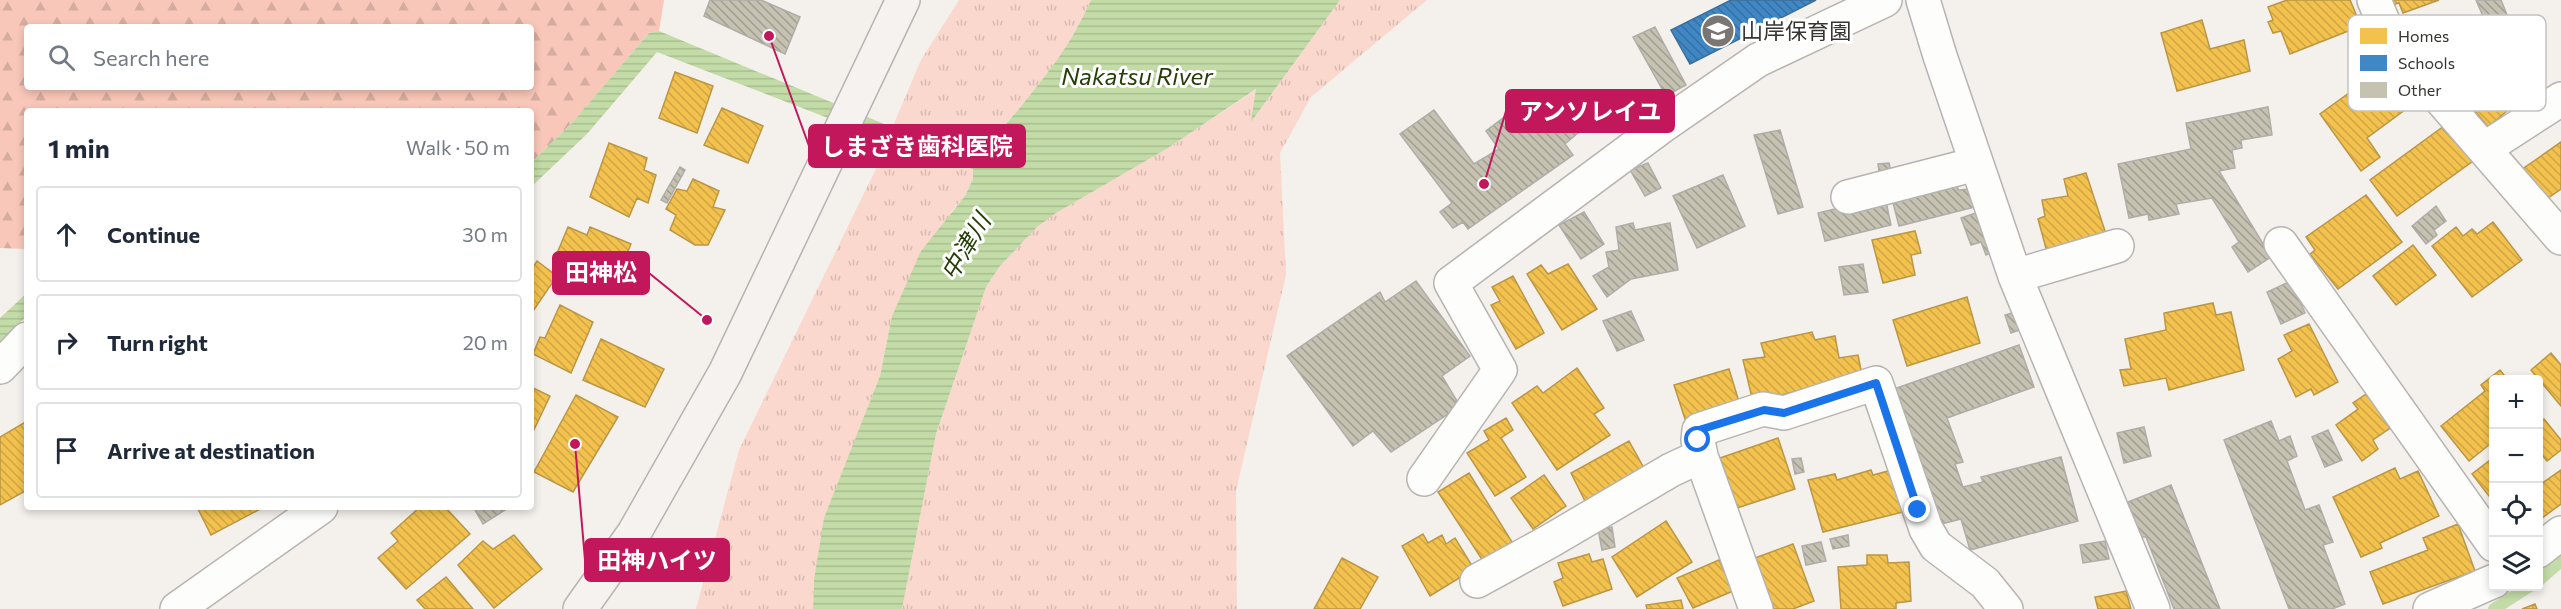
<!DOCTYPE html>
<meta charset="utf-8">
<style>
:root{--surface:#fff;--page:#f2f2f3;--text:#1f2937;--muted:#747a83;--line:#e0e1e3}
body{margin:0;font-family:Commissioner,"Noto Sans JP",sans-serif;background:var(--page);color:var(--text)}
.controls{position:absolute;right:18px;bottom:18px;display:grid;overflow:hidden;border-radius:6px;box-shadow:0 3px 9px #0003}
.controls button{width:54px;height:54px;display:grid;place-items:center;padding:0;border:0;border-bottom:2px solid var(--line);background:var(--surface);color:var(--text);font:30px sans-serif}
.stop{position:absolute;width:18px;height:18px;margin:-14px;border:4px solid #1a73e8;border-radius:50%;background:#fff}
.stop.end{background:#1a73e8;border-color:#fff;box-shadow:0 2px 6px #0008}
.list{margin:0;padding:0;list-style:none}
h2{display:flex;justify-content:space-between;align-items:center;height:78px;margin:0;padding:0 24px;font-size:26px}
h2 small{font-size:20px;font-weight:400;color:var(--muted)}
.list li{display:grid;grid-template-columns:39px 1fr auto;gap:18px;align-items:center;box-sizing:border-box;height:96px;margin:0 12px 12px;padding:0 12px;border:2px solid var(--line);border-radius:6px}
.list b{display:block;font-size:22px;white-space:nowrap}
.list em{font-size:20px;font-style:normal;color:var(--muted)}
.icon{flex:none;width:33px;height:33px;fill:none;stroke:currentColor;stroke-width:2;stroke-linecap:round;stroke-linejoin:round}
.map{position:relative;flex:none;width:2561px;height:609px;overflow:hidden}
.search{position:absolute;background:var(--surface);box-shadow:0 3px 9px #0003;left:24px;top:24px;width:510px;height:66px;display:flex;align-items:center;gap:15px;box-sizing:border-box;padding:0 21px;border-radius:6px;color:var(--muted);font-size:22px}
.panel{position:absolute;background:var(--surface);box-shadow:0 3px 9px #0003;left:24px;top:108px;width:510px;height:402px;border-radius:6px}
.map>svg:first-child{display:block}
.grass{fill:url(#grass-tufts)}
.forest{fill:url(#forest-firs);fill-rule:evenodd}
.water{fill:url(#water-rules)}
.homes{fill:url(#homes-back-hatch);stroke:#ba9746;stroke-width:1.5}
.schools{fill:url(#schools-back-hatch);stroke:#3d6f99;stroke-width:1.5}
.lines{fill:none;stroke-linecap:round;stroke-linejoin:round}
.stream{stroke:#c3dca7;stroke-width:12}
.building{fill:url(#building-back-hatch);stroke:#afada9;stroke-width:1.5}
.street-casing{stroke:#b6b4b1;stroke-width:36}
.secondary-casing{stroke:#b6b4b1;stroke-width:36}
.street{stroke:#fdfdfc;stroke-width:33}
.secondary{stroke:#f5f2ef;stroke-width:33}
.route{stroke:#1a73e8;stroke-width:8}
.labels{text-anchor:middle;stroke-width:6;stroke-linejoin:round;paint-order:stroke}
.poi-label{font-size:22px;fill:#373532;stroke:#fff;text-anchor:start}
.water-label{font-size:24px;font-style:italic;fill:#263e07;stroke:#fff}
.key{fill:#fff;stroke:#c3c2c2;stroke-width:1.5}
.key-label{font-size:16px;fill:#373532}
.leader{fill:none;stroke:#c2185b;stroke-width:2}
.callout-dot{fill:#c2185b;stroke:#fff;stroke-width:2}
.callout{fill:#c2185b;stroke:#c2185b;stroke-width:2}
.callout-label{font-size:24px;text-anchor:middle;font-weight:bold;fill:#fff}
</style>
<div class="map">
<svg width="2561" height="609" viewBox="0 0 2561 609">
<defs>
<pattern id="grass-tufts" width="24" height="20" patternUnits="userSpaceOnUse" patternTransform="scale(1.5)"><rect width="24" height="20" fill="#fad8ce"/><path d="M3 7l-1-3M5 7V3M7 7l1-3M15 17l-1-3M17 17v-4M19 17l1-3" fill="none" stroke="#d7bab1"/></pattern>
<pattern id="forest-firs" width="22" height="20" patternUnits="userSpaceOnUse" patternTransform="scale(1.5)"><rect width="22" height="20" fill="#f8c7b9"/><path d="M5 1l3.5 6h-7zM16 11l3.5 6h-7z" fill="#d5aca0"/></pattern>
<pattern id="water-rules" width="6" height="5" patternUnits="userSpaceOnUse" patternTransform="scale(1.5)"><rect width="6" height="5" fill="#c3dca7"/><path d="M0 2.5h6" fill="none" stroke="#a8bd90"/></pattern>
<pattern id="homes-back-hatch" width="6" height="6" patternUnits="userSpaceOnUse" patternTransform="scale(1.5)"><rect width="6" height="6" fill="#f2c14e"/><path d="M-1 5l2 2M0 0l6 6M5-1l2 2" fill="none" stroke="#d0a645"/></pattern>
<pattern id="schools-back-hatch" width="6" height="6" patternUnits="userSpaceOnUse" patternTransform="scale(1.5)"><rect width="6" height="6" fill="#3f88c5"/><path d="M-1 5l2 2M0 0l6 6M5-1l2 2" fill="none" stroke="#3670a1"/></pattern>
<pattern id="building-back-hatch" width="6" height="6" patternUnits="userSpaceOnUse" patternTransform="scale(1.5)"><rect width="6" height="6" fill="#c5c2b1"/><path d="M-1 5l2 2M0 0l6 6M5-1l2 2" fill="none" stroke="#a19e91"/></pattern>
</defs>
<rect width="100%" height="100%" fill="#f4f0ec"/>
<!-- grass -->
<path class="grass" d="M959,0H1091C1071,44 1052,68 1022,105C1007,122 995,138 976,151L918,138L892,128L921,60Z
M1340,0H1427L1311,97L1280,153L1286,275L1236,491L1237,609H902L936,434L986,287L1000,266L1037,227L1056,213L1168,148L1257,89L1252,121Z
M889,142L926,156L973,169V179L965,196L952,211L892,316L880,376L860,428L814,580L813,609H696L739,450Z"/>
<!-- forest -->
<path class="forest" d="M0,0H664L659,31L649,33L571,124L531,163V111H27V249L0,248ZM27,27H531V87H27Z"/>
<!-- water -->
<path class="water" d="M1091,0H1340L1251,122L1256,89L1168,148L1056,213L1037,227L1000,266L986,287L936,434L902,609H813L814,580L824,518L880,376L892,316L921,251L965,196L973,179V169L926,156L657,52L587,134L531,187V163L571,124L649,33L659,31L918,138L976,151C995,138 1007,123 1022,105C1052,68 1071,44 1091,0Z
M27,293V316L0,341V318Z"/>
<!-- homes -->
<path class="homes" d="M2287,0H2350L2361,26L2290,54L2281,31L2273,33L2268,22L2273,20L2268,7Z
M2390,0H2439L2403,13L2399,3L2391,5Z
M2202,20L2210,49L2244,40L2250,71L2177,91L2161,33Z
M2455,31L2487,68L2498,59L2514,77L2500,88L2514,105L2488,127L2428,53Z
M675,72L713,86L697,133L659,118Z
M2378,72L2406,109L2367,138L2380,157L2361,171L2320,114Z
M722,108L763,126L748,163L704,145Z
M2444,126L2473,161L2397,216L2370,180Z
M2561,142V189L2545,200L2521,170Z
M609,143L647,158L644,170L656,175L648,203L637,198L629,217L590,197Z
M2086,173L2106,234L2047,252L2038,219L2045,216L2042,200L2068,196L2064,179Z
M693,179L719,191L713,207L725,210L708,245H695L670,230L676,215L666,209L677,189L687,191Z
M2366,195L2402,242L2338,289L2310,254L2315,250L2306,237Z
M2493,222L2522,260L2472,297L2432,246L2456,227L2463,236L2472,229L2477,234Z
M568,227L587,235L590,227L631,244L612,288L553,263Z
M1915,231L1921,253L1911,255L1915,275L1883,283L1872,240Z
M2413,245L2436,275L2396,305L2373,276Z
M537,261L557,276L531,314V270Z
M1568,264L1597,309L1562,330L1527,274L1541,265L1548,274Z
M1513,276L1544,333L1516,349L1491,305L1500,301L1492,287Z
M1967,297L1980,343L1907,366L1893,320Z
M2213,303L2216,315L2231,312L2244,370L2169,390L2166,378L2124,386L2120,370L2131,369L2125,339L2166,330L2164,313Z
M560,305L593,322L571,373L533,354L540,337L545,338Z
M2309,324L2338,382L2314,395L2311,389L2296,397L2278,359L2292,351L2284,335Z
M1812,332L1815,340L1835,336L1839,358L1858,355L1862,375L1753,402L1743,360L1765,357L1761,343Z
M601,339L664,369L645,407L583,380Z
M2551,353L2561,365V406L2531,370Z
M1577,368L1604,408L1594,414L1610,435L1557,470L1512,403L1537,386L1543,393Z
M1729,369L1740,405L1686,422L1674,385Z
M2500,370L2508,380H2494V441L2469,461L2441,426L2485,391L2481,385Z
M531,387L550,396L531,436Z
M2372,390L2396,424L2373,440L2378,449L2362,461L2336,425L2358,409L2353,403Z
M576,395L618,417L573,492L534,472Z
M1506,418L1513,430L1501,438L1526,477L1495,496L1467,453L1489,440L1484,431Z
M2544,419L2561,440V450L2547,461L2542,455L2538,458V423Z
M27,421V490L0,505V437Z
M1778,438L1795,489L1737,508L1720,458Z
M1629,441L1645,470L1586,503L1571,473Z
M2494,457V493L2489,496L2472,474Z
M2395,468L2400,479L2418,471L2439,516L2380,543L2382,548L2361,557L2333,497Z
M1871,470L1873,475L1892,470L1903,512L1823,532L1808,480L1835,474L1837,480Z
M2561,470V504L2538,521V486Z
M1469,473L1512,542L1483,561L1438,492Z
M1544,475L1566,506L1533,529L1511,498Z
M197,507H264L211,535Z
M420,507H445L470,534L406,589L378,558L398,541L391,533Z
M1666,521L1692,562L1637,597L1612,557Z
M2458,524L2475,571L2383,604L2370,572L2428,550L2423,538Z
M1423,534L1428,543L1442,535L1446,544L1455,538L1474,569L1430,596L1402,546Z
M514,535L542,569L494,608L458,565L483,541L493,549Z
M1793,544L1814,601L1793,609H1774L1755,558Z
M1589,554L1592,562L1603,559L1612,589L1563,606L1554,582L1563,578L1558,563Z
M1867,555H1887L1888,563L1909,562L1911,601L1896,603V609H1841L1838,567L1867,565Z
M1342,558L1378,577L1360,609H1314Z
M1719,560L1733,591L1693,608L1677,578Z
M446,577L473,609H425L417,600Z
M2126,591L2131,609H2098L2095,597Z
M1681,600L1683,609H1647L1646,605Z
M2535,604L2537,609H2522Z"/>
<!-- schools -->
<path class="schools" d="M1731,0H1816L1690,64L1671,30Z"/>
<g class="lines">
<!-- stream -->
<path class="stream" d="M2538,581L2561,561
M2494,609L2530,586"/>
</g>
<!-- building -->
<path class="building" d="M710,0H761L800,17L785,54L704,16Z
M2476,0H2501L2520,47L2500,56Z
M1655,27L1686,85L1666,96L1633,37Z
M1528,99L1545,121L1560,109L1578,133L1565,144L1573,155L1468,229L1463,222L1453,228L1440,212L1452,203L1400,134L1434,110L1474,164L1499,149L1486,131Z
M2268,107L2272,135L2241,140L2242,148L2232,150L2235,168L2219,171L2271,257L2248,272L2232,247L2239,242L2212,198L2176,204L2179,214L2149,220L2148,214L2129,218L2118,164L2191,149L2186,123Z
M1780,130L1803,207L1778,214L1754,135Z
M1648,163L1661,188L1645,196L1630,170Z
M1889,163L1892,176L1880,178L1878,164Z
M680,167L685,170L667,203L661,200Z
M1723,175L1745,226L1697,248L1673,196Z
M1957,180L1958,190L1971,189L1975,207L1899,226L1891,195Z
M1885,197L1891,225L1825,241L1818,213Z
M2436,206L2446,221L2434,230L2437,235L2426,244L2412,226Z
M1584,212L1604,244L1581,259L1559,225Z
M1976,213L1993,252L1986,255L1981,242L1971,245L1961,218Z
M1633,223L1635,230L1670,223L1678,270L1631,279L1607,297L1593,276L1609,267L1606,252L1619,250L1616,227Z
M1863,264L1868,292L1844,295L1839,267Z
M1416,281L1470,356L1442,376L1460,406L1391,452L1373,431L1353,446L1287,356L1380,292L1385,302Z
M2291,281L2305,313L2281,324L2267,292Z
M1631,311L1644,340L1617,351L1603,321Z
M2016,312L2022,329L2011,333L2005,315Z
M2019,345L2034,387L1947,418L1963,462L1955,464L1963,487L1983,482L1981,477L2061,457L2078,521L1970,550L1961,519L1941,524L1894,389Z
M2271,421L2279,441L2290,436L2297,456L2287,461L2305,510L2319,505L2333,542L2323,545L2345,604L2332,609H2289L2224,440Z
M2144,427L2151,456L2124,463L2117,433Z
M2328,430L2342,460L2325,467L2312,437Z
M1801,458L1804,472L1795,474L1792,459Z
M2171,485L2220,609H2174L2146,537H2139L2128,502Z
M480,507H507L508,508L483,524L475,510Z
M1612,527L1615,547L1602,550L1598,529Z
M1848,535L1849,546L1833,549L1830,539Z
M2105,541L2109,559L2083,563L2080,545Z
M1821,542L1826,561L1806,565L1802,546Z"/>
<g class="lines">
<!-- street casing -->
<g class="street-casing">
<path id="street" d="M1923,0L1940,56L2015,276L2153,609
M2374,0L2392,43L2561,238
M2484,149L2561,99
M1848,197L1976,164
M2281,244L2494,545
M2015,276L2117,246
M0,367L27,339
M1701,456L1756,609
M1424,479L1500,370L1451,283L1661,127L1758,60L1885,0
M2538,551L2561,533
M1477,581L1550,541L1671,470L1701,456L1698,440L1699,430L1763,409L1784,413L1876,383L1926,529L1936,546L1985,583L2006,609
M177,609L321,507
M2430,609L2494,581"/>
</g>
<!-- secondary casing -->
<g class="secondary-casing">
<path id="secondary" d="M580,609L634,533L725,373L903,0"/>
</g>
<!-- street -->
<use href="#street" class="street"/>
<!-- secondary -->
<use href="#secondary" class="secondary"/>
</g>
<g class="lines">
<!-- route -->
<path class="route" d="M1698,440L1699,430L1764,410L1784,413L1876,383L1918,510"/>
</g>
<!-- icons -->
<defs>
<g id="school-disc" transform="scale(1.725)"><circle r="9.5" fill="#797673" stroke="#fff"/><path d="M0-5L7-2L0 1L-7-2ZM-4 1L0 2.5L4 1V4Q0 6-4 4Z" fill="#fff"/></g>
</defs>
<g fill-rule="evenodd">
<use href="#school-disc" x="1718" y="31"/>
</g>
<g class="labels">
<!-- poi labels -->
<g class="poi-label">
<text x="1741" y="39">山岸保育園</text>
</g>
<!-- water labels -->
<g class="water-label">
<text x="1137" y="85">Nakatsu River</text>
<text transform="translate(966 247) rotate(-59)" y="8">中津川</text>
</g>
</g>
<!-- legend -->
<rect x="2348" y="15" width="198" height="96" rx="9" class="key"/>
<rect x="2360" y="28" width="27" height="16" fill="#f2c14e"/>
<rect x="2360" y="55" width="27" height="16" fill="#3f88c5"/>
<rect x="2360" y="82" width="27" height="16" fill="#c5c2b1"/>
<g class="key-label">
<text x="2398" y="42">Homes</text>
<text x="2398" y="69">Schools</text>
<text x="2398" y="96">Other</text>
</g>
<!-- callouts -->
<path class="leader" d="M1484 184L1506 111M769 36L809 146M707 320L649 273M575 444L585 560"/>
<g class="callout-dot">
<circle cx="1484" cy="184" r="6"/>
<circle cx="769" cy="36" r="6"/>
<circle cx="707" cy="320" r="6"/>
<circle cx="575" cy="444" r="6"/>
</g>
<g class="callout">
<rect x="1506" y="90" width="168" height="42" rx="6"/>
<rect x="809" y="125" width="216" height="42" rx="6"/>
<rect x="553" y="252" width="96" height="42" rx="6"/>
<rect x="585" y="539" width="144" height="42" rx="6"/>
</g>
<g class="callout-label">
<text x="1590" y="120">アンソレイユ</text>
<text x="917" y="155">しまざき歯科医院</text>
<text x="601" y="281">田神松</text>
<text x="657" y="569">田神ハイツ</text>
</g>
</svg>
<div class="controls">
<button>+</button>
<button>−</button>
<button><svg class="icon" aria-label="locate" viewBox="0 0 24 24"><circle cx="12" cy="12" r="6"/><path d="M12 2v4M12 18v4M2 12h4M18 12h4"/></svg></button>
<button><svg class="icon" aria-label="layers" viewBox="0 0 24 24"><path d="M12 4l9 5-9 5-9-5zM3 14l9 5 9-5"/></svg></button>
</div>
<div class="stop" style="left:1698px;top:440px"></div>
<div class="stop end" style="left:1918px;top:510px"></div>
<div class="search"><svg class="icon" aria-label="search" viewBox="0 0 24 24"><circle cx="10" cy="10" r="6"/><path d="M15 15l6 6"/></svg>Search here</div>
<section class="panel">
<h2>1 min<small>Walk · 50 m</small></h2>
<ul class="list">
<li><svg class="icon" aria-label="ahead" viewBox="0 0 24 24"><path d="M12 20V5M6 11l6-6 6 6"/></svg><div><b>Continue</b></div><em>30 m</em></li>
<li><svg class="icon" aria-label="right" viewBox="0 0 24 24"><path d="M7 20v-9h11M14 6l5 5-5 5"/></svg><div><b>Turn right</b></div><em>20 m</em></li>
<li><svg class="icon" aria-label="arrive" viewBox="0 0 24 24"><path d="M6 21V4h12l-3 4 3 4H6"/></svg><div><b>Arrive at destination</b></div></li>
</ul>
</section>
</div>
